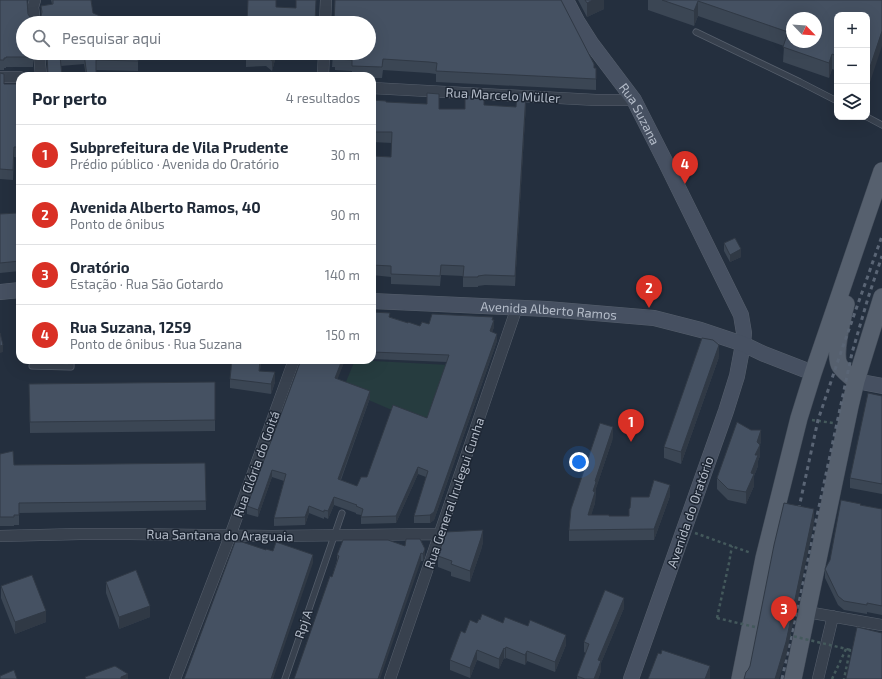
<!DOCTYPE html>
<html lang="pt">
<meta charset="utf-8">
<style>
:root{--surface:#fff;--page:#f6f6f7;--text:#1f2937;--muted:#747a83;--line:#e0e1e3;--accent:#d93025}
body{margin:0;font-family:"Exo 2",sans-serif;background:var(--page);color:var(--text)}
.controls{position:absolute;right:12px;top:12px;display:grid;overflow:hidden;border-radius:8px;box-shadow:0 4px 16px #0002}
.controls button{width:36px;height:36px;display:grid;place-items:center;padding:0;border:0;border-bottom:1px solid var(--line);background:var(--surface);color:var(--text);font:20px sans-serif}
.compass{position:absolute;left:786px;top:12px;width:36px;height:36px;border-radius:50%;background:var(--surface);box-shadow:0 4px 16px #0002;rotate:115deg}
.you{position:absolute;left:579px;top:462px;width:14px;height:14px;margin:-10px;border:3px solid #fff;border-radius:50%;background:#1a73e8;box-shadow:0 0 0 6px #1a73e833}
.badge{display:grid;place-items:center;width:26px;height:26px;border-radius:50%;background:var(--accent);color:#fff;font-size:13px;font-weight:700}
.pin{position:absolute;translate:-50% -33px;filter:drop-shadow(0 1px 2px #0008)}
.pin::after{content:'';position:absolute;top:21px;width:14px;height:12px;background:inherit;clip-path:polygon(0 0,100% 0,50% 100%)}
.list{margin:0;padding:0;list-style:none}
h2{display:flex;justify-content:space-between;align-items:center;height:52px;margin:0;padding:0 16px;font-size:17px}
h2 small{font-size:13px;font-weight:400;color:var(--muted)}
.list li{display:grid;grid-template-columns:26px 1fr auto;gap:12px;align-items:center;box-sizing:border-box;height:60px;padding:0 16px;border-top:1px solid var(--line)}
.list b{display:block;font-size:15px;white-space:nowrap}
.list p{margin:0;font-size:13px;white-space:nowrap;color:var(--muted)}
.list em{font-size:13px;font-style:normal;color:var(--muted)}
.icon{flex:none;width:22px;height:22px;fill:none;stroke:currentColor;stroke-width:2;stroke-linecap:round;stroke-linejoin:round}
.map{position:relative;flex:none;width:882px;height:679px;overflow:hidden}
.search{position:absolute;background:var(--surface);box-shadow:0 4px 16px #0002;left:16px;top:16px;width:360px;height:44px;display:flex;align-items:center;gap:10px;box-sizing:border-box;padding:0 14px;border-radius:22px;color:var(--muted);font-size:15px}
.panel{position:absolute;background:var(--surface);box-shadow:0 4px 16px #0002;left:16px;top:72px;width:360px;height:292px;border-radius:12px}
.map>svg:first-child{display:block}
.green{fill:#263c3f}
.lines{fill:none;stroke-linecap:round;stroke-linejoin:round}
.lane-casing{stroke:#565f6c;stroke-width:7}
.street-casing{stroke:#565f6c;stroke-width:12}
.secondary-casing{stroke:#565f6c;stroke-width:16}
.primary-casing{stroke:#414a57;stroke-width:18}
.path{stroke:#44595c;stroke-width:2.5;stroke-dasharray:3 3;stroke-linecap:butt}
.lane{stroke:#38414e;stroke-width:5.5}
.street{stroke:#38414e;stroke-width:11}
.secondary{stroke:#465061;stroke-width:15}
.primary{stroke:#56606e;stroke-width:17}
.rail{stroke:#5a6575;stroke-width:3;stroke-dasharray:4 4;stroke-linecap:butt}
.path-bridge{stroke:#44595c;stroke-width:2.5;stroke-dasharray:3 3;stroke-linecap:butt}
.wall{fill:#3b4654;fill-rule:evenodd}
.shaded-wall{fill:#303945}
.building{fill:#455162;stroke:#303945;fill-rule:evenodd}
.labels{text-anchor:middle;stroke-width:3;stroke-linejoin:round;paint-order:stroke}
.street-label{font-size:13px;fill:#b4bcc9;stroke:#1d2633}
</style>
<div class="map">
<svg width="882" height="679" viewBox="0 0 882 679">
<rect width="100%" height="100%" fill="#242f3e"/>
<!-- green -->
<path class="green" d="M355,360L449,365L429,426L343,389Z"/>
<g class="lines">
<!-- lane casing -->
<g class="lane-casing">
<path id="lane" d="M696,32L800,82L837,101
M867,117L882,125
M32,366L71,367V360
M285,679L342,513"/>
</g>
<!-- street casing -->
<g class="street-casing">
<path id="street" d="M35,0L33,7L35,23
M325,23L326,0
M39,53L41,76
M323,76L324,53
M0,77H20
M372,88L596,100H634
M0,536L80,534H130L272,536L440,534
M807,612L882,625
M175,679L230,536L294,360
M390,679L517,307
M818,679L833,616"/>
</g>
<!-- secondary casing -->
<g class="secondary-casing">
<g id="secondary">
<path id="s1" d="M566,0L577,21L591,43L634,100L666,163L741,315L744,333L743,344L737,376L726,411L631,679"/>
<path d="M0,292L20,290"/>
<path id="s2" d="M372,301L547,309L654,318L701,330L743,344L764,354L813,373"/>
<path d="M856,381L882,386"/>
</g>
</g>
<!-- primary casing -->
<g class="primary-casing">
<path id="primary" d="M846,304C843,316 833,356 840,366C844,372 851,377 856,381
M740,679L764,558L799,418L813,373L882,171
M793,679L850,406L856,381L882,297"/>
</g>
<!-- path -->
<path class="path" d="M812,420L833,423
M695,533L751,553
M717,618L729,563L732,546
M832,679L846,649L850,650L844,679"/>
<!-- lane -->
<use href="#lane" class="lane"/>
<!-- street -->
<use href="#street" class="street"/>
<!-- secondary -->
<use href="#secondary" class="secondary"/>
<!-- primary -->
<use href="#primary" class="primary"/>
<!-- rail -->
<path class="rail" d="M797,517L818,420L842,349L882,236
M782,679L852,353L868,298L882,256"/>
<!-- path-bridge -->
<path class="path-bridge" d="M717,618L759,628
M788,635L855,651"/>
</g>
<!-- wall -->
<path class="wall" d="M0,0L28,14L30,17L33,19L36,20L40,18L41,16V6L52,4L51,0H91L93,13L23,23L33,53V67H6V68H4V70H0Z
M578,0H604V9L587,17Z
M648,0H882L870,82L867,81V15H837V71L832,69L829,78L783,62L784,46L698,16L694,26L648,10Z
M46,53H138V71L96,70V76H86L84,64L61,66L62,76H48Z
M246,53H275V60L272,71L266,66L246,67Z
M333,53L594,68L596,79V90L436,82V74L429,73L383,70L382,78H372V76H352V71L335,70V67H332Z
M0,73L4,84H20V158L14,157L13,180L0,179Z
M372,100L386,102L439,109H465L484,105L516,107L526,103L515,286L485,285L478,286V287H463V276L441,275L440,286L391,284V277L372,275ZM372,142L392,143L391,157L372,156Z
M20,190V271L0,273V214L18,213Z
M724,243L741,257L730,262L724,251Z
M372,312L390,317L408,323L420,326L429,324L493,320L494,327L492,332L497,341L434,520L430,523H414V516L426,477L418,474L396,523L361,524V515L356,514V513L334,505L328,519L324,517V519L309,513L305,525L274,526V518L284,481L272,477L258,517L247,514V506L301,360H345L337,379L370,398L341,480L357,486L367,477L427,418L447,362L372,359Z
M719,357L681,464L664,458V447Z
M232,360H261L260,371L275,382L271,394L230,388V379Z
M215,382V431L30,433L29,384Z
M882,396V494L850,488V478Z
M613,438L596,488L595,503L591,515L609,516H629L630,508L649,497L670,496L654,540L569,541V530Z
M761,441L760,445V456L758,461V466L754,476V486L746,504L728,500L717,489V478Z
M0,454L14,465L205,463L206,510L19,513V525H14V526H0Z
M861,505L882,509V615L867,612V614L844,610L838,605L825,578V569Z
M420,539L425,556L423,561H421L332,577L337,560V555L405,546Z
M483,542L481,550L470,582L451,576V572L438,567V556Z
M106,582L150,617L119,629L106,593Z
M1,586L46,622L15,634L1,598Z
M624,608L601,663V671L598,679H577V676L586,653L584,652V642Z
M477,623H503L566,645L555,672L527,661L525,665L506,658L505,659L504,658L499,669L477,660L470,678L450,670V660L465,633Z"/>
<!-- shaded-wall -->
<path class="shaded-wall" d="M593,0H604V9L587,17V3Z
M698,1V16L694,26V11Z
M882,31V46L870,82V67Z
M274,53H275V60L272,71V61Z
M832,54V69L829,78V63Z
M526,93V103L515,286V276Z
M741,249V257L730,262V255Z
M493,317L494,327L490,339V331Z
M497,334V341L434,520L430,523V515Z
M3,345V352L0,353V346Z
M719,345V357L681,464V452Z
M260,360H261L259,380V371Z
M342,360H345L335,386V378Z
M275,372V382L271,394V384Z
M370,391V398L338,486V479Z
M613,427V438L596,488L595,503L588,526V515L593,491L595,481Z
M761,430V441L759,448L760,445V456L758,461V466L754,476V486L746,504V492L751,473L757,442Z
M418,467V474L396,523V516Z
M272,470V477L258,517V510Z
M670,485V496L654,540V529Z
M334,497V505L328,519V511Z
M309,506V513L305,525V517Z
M814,509V524L786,657L779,679H775Z
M483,530V542L481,550L470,582V571Z
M425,549V556L423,561V554Z
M421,553V561L380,679H378Z
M313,555V563L304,589L273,679H271Z
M624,598V608L601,663V671L598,679H594L598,660Z
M150,606V617L119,629V617Z
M46,611V622L15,634V622Z
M566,635V645L555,672V662Z
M506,647V658L505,659V649Z
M504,648V658L499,669V659Z
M477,650V660L470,678V668Z
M527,651V661L525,665V655Z
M710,666V679H705Z
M128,674V679H121V677Z"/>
<!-- building -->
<path class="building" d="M0,0H27L28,14L30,17L33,19L36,20L40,18L41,16L42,12L41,6L53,4V0H91L93,13L114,22V23H23V53H33V57H6V58H4V60H0Z
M248,0H276V7L296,8V0H316L315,23H247Z
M335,0H561L594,64V68H596V79L436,71L437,63L429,62L383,59L382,67L352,66V60L335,59V56H332L333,53H369V23H334Z
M585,0H593L587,3Z
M662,0H882V31L870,67L867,66V15H837V56L832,54L829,63L783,47L788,32L698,1L694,11ZM792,18H816V42H792Z
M47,53H138V61L96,60V76H87L84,54L60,56L62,76H48Z
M246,53H274L272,61L266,56H246Z
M0,73L4,74V84H20V147H14L13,170L0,169Z
M427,93L439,94V109H465V95L484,96V105L516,107L517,93H526L515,276L485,275L478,276V277H463L464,266L441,265L440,276L391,274V266L372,265V156L391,157L392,132H372V147V100L386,101V102L427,104Z
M20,190V261L0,263V214L18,213Z
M735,238L741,249L730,255L724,243Z
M372,312L390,313L389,317L408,323V322L420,326L422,322L429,324L432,314L493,317L492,320H494L490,331L497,334L434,512L430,515L414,516L428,471L418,467L396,516L361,517L363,509L356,506L357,505L334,497L328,511L324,510V512L309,506L305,517L274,518L286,474L272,470L258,510L247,506L301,360H342L335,378L370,391L338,479L357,486L361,477H367L393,405L427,418L449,355L372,352Z
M0,333L3,345L0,346Z
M702,338L713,340L719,345L681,452L664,447Z
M232,360H260L259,371L275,372L271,384L230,379Z
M215,382V420L30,422L29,384Z
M868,393L882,396V484L850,478Z
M737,422L751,430H761L757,442L760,445L755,455H758L751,473L754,474L746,492L728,489L717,478Z
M600,423L613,427L595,481L596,482L593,491L595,492L588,515H609V516H629V509L630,508L631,497H649L654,480L670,485L654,529L569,530L571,509Z
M13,451L14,465L205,463L206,501L19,503V515H14V517H0V454Z
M841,500L861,504L860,505L882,509V606L867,603V605L844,601L838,596L825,569L830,560Z
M784,503L814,509L786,642L775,679H744L746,672L748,670L750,666L774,545Z
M483,530L481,538L470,571L451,564L452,561L438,556L446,532Z
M406,539H420L425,549L423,554L421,553L378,679H294L330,576L332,577L339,556L337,555L343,540H388L405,546Z
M235,542H242L266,550V549L273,551L276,542L311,554L313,555L271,679H184Z
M136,570L150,606L119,617L106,582Z
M32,575L46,611L15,622L1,586Z
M605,590L624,598L598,660L601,661L594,679H585L577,676L589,644L584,642Z
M482,614L503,623L505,617L528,626L530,620L566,635L555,662L527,651L525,655L506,647L505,649L504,648L499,659L477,650L470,668L450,660L461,631L465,633L470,620L477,623L479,619L480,620Z
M857,627L882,633V679H846Z
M662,650L710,666L705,679H648L658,653L661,654Z
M115,666L128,674L121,677V679H86L85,677Z
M14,670L17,679H0V676Z"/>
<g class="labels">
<!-- street labels -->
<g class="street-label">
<text transform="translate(503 95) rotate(3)" y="5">Rua Marcelo Müller</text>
<text dy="5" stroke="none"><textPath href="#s1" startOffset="136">Rua Suzana</textPath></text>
<text dy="5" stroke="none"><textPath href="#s2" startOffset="177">Avenida Alberto Ramos</textPath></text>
<text transform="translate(256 464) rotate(-70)" y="5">Rua Glória do Goitá</text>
<text transform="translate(454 493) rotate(-71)" y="5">Rua General Irulegui Cunha</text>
<text transform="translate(690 512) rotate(-71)" y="5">Avenida do Oratório</text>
<text transform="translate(220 535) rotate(1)" y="5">Rua Santana do Araguaia</text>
<text transform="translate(303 624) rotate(-71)" y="5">Rpj A</text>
</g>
</g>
</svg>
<div class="controls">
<button>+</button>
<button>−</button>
<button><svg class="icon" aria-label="layers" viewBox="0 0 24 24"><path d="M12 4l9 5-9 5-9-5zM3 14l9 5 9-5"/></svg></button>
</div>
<svg class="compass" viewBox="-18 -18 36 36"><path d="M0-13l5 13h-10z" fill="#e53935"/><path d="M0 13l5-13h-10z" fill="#747a83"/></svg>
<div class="you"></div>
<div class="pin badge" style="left:631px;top:442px">1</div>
<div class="pin badge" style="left:649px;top:308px">2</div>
<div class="pin badge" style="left:784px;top:629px">3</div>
<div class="pin badge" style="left:685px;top:184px">4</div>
<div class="search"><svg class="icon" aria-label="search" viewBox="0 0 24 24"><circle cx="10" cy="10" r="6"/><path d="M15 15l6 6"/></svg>Pesquisar aqui</div>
<section class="panel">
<h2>Por perto<small>4 resultados</small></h2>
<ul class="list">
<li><span class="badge">1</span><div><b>Subprefeitura de Vila Prudente</b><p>Prédio público · Avenida do Oratório</p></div><em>30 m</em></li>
<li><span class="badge">2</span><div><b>Avenida Alberto Ramos, 40</b><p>Ponto de ônibus</p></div><em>90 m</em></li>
<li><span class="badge">3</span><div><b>Oratório</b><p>Estação · Rua São Gotardo</p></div><em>140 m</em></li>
<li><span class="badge">4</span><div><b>Rua Suzana, 1259</b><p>Ponto de ônibus · Rua Suzana</p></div><em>150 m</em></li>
</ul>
</section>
</div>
